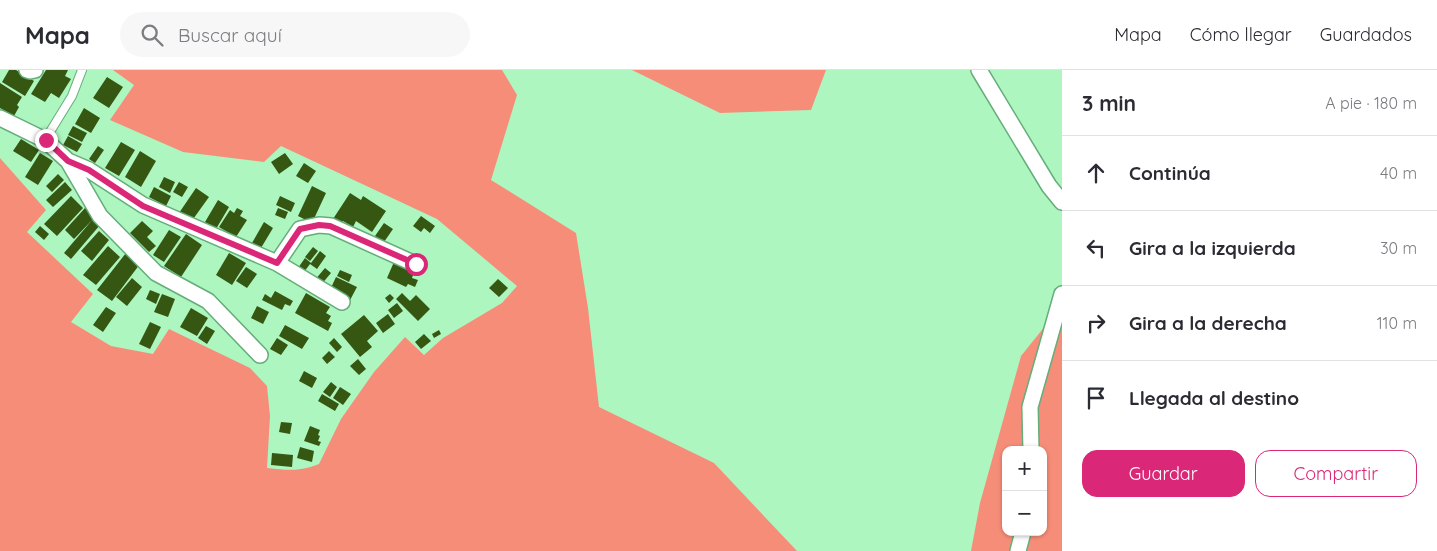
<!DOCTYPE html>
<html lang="es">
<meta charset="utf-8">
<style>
:root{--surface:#fff;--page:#f7f7f7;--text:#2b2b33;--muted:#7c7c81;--line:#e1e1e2;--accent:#db2777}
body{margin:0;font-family:Quicksand,sans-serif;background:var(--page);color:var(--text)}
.controls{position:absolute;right:15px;bottom:15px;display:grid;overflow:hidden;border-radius:10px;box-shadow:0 1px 4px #0004}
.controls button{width:45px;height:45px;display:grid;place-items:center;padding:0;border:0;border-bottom:1px solid var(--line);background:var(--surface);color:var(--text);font:25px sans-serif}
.stop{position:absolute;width:15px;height:15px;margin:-11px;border:4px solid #db2777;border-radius:50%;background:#fff}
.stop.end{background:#db2777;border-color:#fff;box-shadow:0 1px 5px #0008}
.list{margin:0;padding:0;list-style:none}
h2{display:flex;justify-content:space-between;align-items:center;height:65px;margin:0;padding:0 20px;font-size:21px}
h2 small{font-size:16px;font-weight:400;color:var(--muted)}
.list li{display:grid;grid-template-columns:32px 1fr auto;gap:15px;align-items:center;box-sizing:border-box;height:75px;padding:0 20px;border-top:1px solid var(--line)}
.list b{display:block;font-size:19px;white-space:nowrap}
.list em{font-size:16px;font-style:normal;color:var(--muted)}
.actions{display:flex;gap:10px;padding:15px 20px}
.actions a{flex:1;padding:11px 0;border:1px solid var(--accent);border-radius:15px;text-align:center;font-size:18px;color:var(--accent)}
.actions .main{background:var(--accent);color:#fff}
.icon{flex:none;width:28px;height:28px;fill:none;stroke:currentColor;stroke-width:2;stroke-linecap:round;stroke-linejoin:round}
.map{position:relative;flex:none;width:1062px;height:481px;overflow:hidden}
header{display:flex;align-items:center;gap:30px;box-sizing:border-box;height:70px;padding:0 25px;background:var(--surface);border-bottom:1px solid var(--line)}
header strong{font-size:24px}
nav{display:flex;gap:28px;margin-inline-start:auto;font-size:18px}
.search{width:350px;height:45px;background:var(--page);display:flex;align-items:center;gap:12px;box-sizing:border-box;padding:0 18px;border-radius:28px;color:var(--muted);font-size:19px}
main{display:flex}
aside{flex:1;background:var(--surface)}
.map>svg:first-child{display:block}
.green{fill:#f68d79;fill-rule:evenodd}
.building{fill:#355711}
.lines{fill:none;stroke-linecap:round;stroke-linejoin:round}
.service-casing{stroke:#65ad7a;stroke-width:10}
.minor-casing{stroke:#65ad7a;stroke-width:18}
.service{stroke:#fff;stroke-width:8}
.minor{stroke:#fff;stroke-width:15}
.route{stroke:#db2777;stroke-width:6}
</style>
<header>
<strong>Mapa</strong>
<div class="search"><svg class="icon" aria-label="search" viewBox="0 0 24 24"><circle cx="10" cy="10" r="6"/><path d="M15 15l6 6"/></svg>Buscar aquí</div>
<nav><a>Mapa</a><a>Cómo llegar</a><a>Guardados</a></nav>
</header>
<main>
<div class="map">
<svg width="1062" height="481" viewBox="0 0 1062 481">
<rect width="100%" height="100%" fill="#adf6c0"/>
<!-- green -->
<path class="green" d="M113,0H502L517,25L491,110L576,163L588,238L599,337L714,393L797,481H0V88L46,140L27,162L93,224L71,252L111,276L153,284L169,259L250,298L267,316L270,346L267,398C288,400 299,402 319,394L341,349L374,302L405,267L424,285L443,268L502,233L517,216L437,149L281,76L264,92L183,82L110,50L134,15Z
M632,0H826L811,40L720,43Z
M1062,235V481H971L980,433L1021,286ZM1006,380H1043V462H1006Z"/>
<!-- building -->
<path class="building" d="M9,0H16L34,11L25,26L2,12Z
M46,0H68L65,6L71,9L59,28L51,23L45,32L31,24Z
M107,7L123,17L109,38L93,28Z
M0,13L22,27L17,35L19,37L14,46L0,38Z
M84,38L100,48L91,63L75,54Z
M73,56L87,63L82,72L68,65Z
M68,66L82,74L77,82L63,75Z
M21,69L39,80L31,92L13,81Z
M121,72L135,80L119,106L105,98Z
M98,76L104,80L95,93L89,89Z
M140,81L156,91L141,117L125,107Z
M40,83L53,91L38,115L25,107Z
M285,83L293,94L279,104L271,92Z
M304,93L316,101L308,113L296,106Z
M58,104L64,110L52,122L46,116Z
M164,107L175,112L170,123L159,117Z
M65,112L72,120L53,137L46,130Z
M179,112L188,117L182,127L173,122Z
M312,116L326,123L312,153L298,146Z
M154,117L171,126L166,136L149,127Z
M196,118L209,127L191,152L179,143Z
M350,123L361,130L363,126L386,141L372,162L356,151L353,157L343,151L341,154L333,149Z
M71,126L83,138L57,166L44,154Z
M280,126L295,133L291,142L276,135Z
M218,130L229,137L216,159L205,152Z
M85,138L95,147L74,169L65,160Z
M237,138L243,141L240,146L247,150L236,167L219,157L230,140L234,143Z
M278,138L288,142L285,149L275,145Z
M421,146L435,156L430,163L424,158L421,162L413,156Z
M93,149L100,155L71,189L64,183Z
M142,151L153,161L147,167L156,176L149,182L130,163Z
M264,152L273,158L261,178L252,173Z
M384,153L393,159L384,172L375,166Z
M40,156L49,164L44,170L35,162Z
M169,160L181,167L164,192L153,185Z
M99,161L109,170L92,191L81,181Z
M186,164L202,175L181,207L164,196Z
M108,176L120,187L96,215L83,205Z
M313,177L318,181L310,191L305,187Z
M320,181L326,186L317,199L310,194L304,202L298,198L305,188L311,193Z
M126,183L140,194L112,231L97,220Z
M229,183L246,193L232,215L216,205Z
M394,192L414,202L412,208L418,210L415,217L408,214L406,217L387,208Z
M246,197L257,204L247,218L236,211Z
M325,198L331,203L320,216L314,211Z
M340,200L352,205L349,212L337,206Z
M336,207L357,217L349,232L329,222Z
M132,208L142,217L127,236L116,227Z
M498,209L508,218L499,227L489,218Z
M150,220L160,224L156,234L146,229Z
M275,221L293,231L290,236L285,234L282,240L262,230L265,224L271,228Z
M306,223L330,237L326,243L331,246L328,251L332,253L328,261L295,243Z
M402,223L410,231L416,225L430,239L418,251L396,229Z
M162,224L175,229L168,247L154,242Z
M390,224L394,228L389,233L385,228Z
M397,233L403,241L394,248L388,240Z
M257,236L269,242L263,254L251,248Z
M106,237L116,243L103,262L93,255Z
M191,238L208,248L197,266L180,257Z
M388,244L395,254L383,263L376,253Z
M364,245L378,261L367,271L372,277L360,287L341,264Z
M150,252L161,257L150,279L139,274Z
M285,255L309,268L302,279L279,266Z
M206,256L215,261L207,274L198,268Z
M439,260L441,264L434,268L432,264Z
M424,264L431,271L421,279L415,272Z
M277,268L288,275L281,285L270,279Z
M334,268L342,277L337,282L329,273Z
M329,281L335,287L327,294L322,288Z
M358,289L366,299L359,305L350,296Z
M304,301L317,308L312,318L299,311Z
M331,312L337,317L330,327L323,322Z
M340,317L351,324L343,335L333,328Z
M322,324L339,334L335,341L318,331Z
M281,352L292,353L290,364L279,362Z
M310,356L320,360L318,365L320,366L318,371L321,372L319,376L304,371Z
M300,377L314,381L312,392L297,388Z
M272,383L293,385L292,397L271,395Z"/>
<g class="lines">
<!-- service casing -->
<g class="service-casing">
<path id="service" d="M45,70L72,26L82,0"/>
</g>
<!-- minor casing -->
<g class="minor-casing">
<path id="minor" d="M27,0L30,1L35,0
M979,0L1049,116L1062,132
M0,48L45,70L68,91L100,146L156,203L208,231L260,285
M68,91L89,100L143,135L277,193L342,232
M277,193L300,159L319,155L331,156L415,194
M1031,380L1030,337L1062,224
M1018,481L1023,462"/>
</g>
<!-- service -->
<use href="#service" class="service"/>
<!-- minor -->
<use href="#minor" class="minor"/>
</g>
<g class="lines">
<!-- route -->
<path class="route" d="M46,70L68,91L89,100L143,136L277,193L300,159L319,155L330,156L416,194"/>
</g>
</svg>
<div class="controls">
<button>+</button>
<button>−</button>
</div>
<div class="stop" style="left:416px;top:194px"></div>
<div class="stop end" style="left:46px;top:70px"></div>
</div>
<aside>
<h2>3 min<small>A pie · 180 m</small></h2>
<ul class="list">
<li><svg class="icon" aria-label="ahead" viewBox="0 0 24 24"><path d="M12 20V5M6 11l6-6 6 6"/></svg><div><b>Continúa</b></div><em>40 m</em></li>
<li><svg class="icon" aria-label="left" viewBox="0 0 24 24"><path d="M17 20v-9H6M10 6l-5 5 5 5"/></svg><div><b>Gira a la izquierda</b></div><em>30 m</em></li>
<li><svg class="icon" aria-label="right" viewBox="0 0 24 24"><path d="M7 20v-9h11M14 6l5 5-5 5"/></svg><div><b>Gira a la derecha</b></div><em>110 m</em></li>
<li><svg class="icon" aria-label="arrive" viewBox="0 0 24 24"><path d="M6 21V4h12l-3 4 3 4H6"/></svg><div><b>Llegada al destino</b></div></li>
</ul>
<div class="actions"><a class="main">Guardar</a><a>Compartir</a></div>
</aside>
</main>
